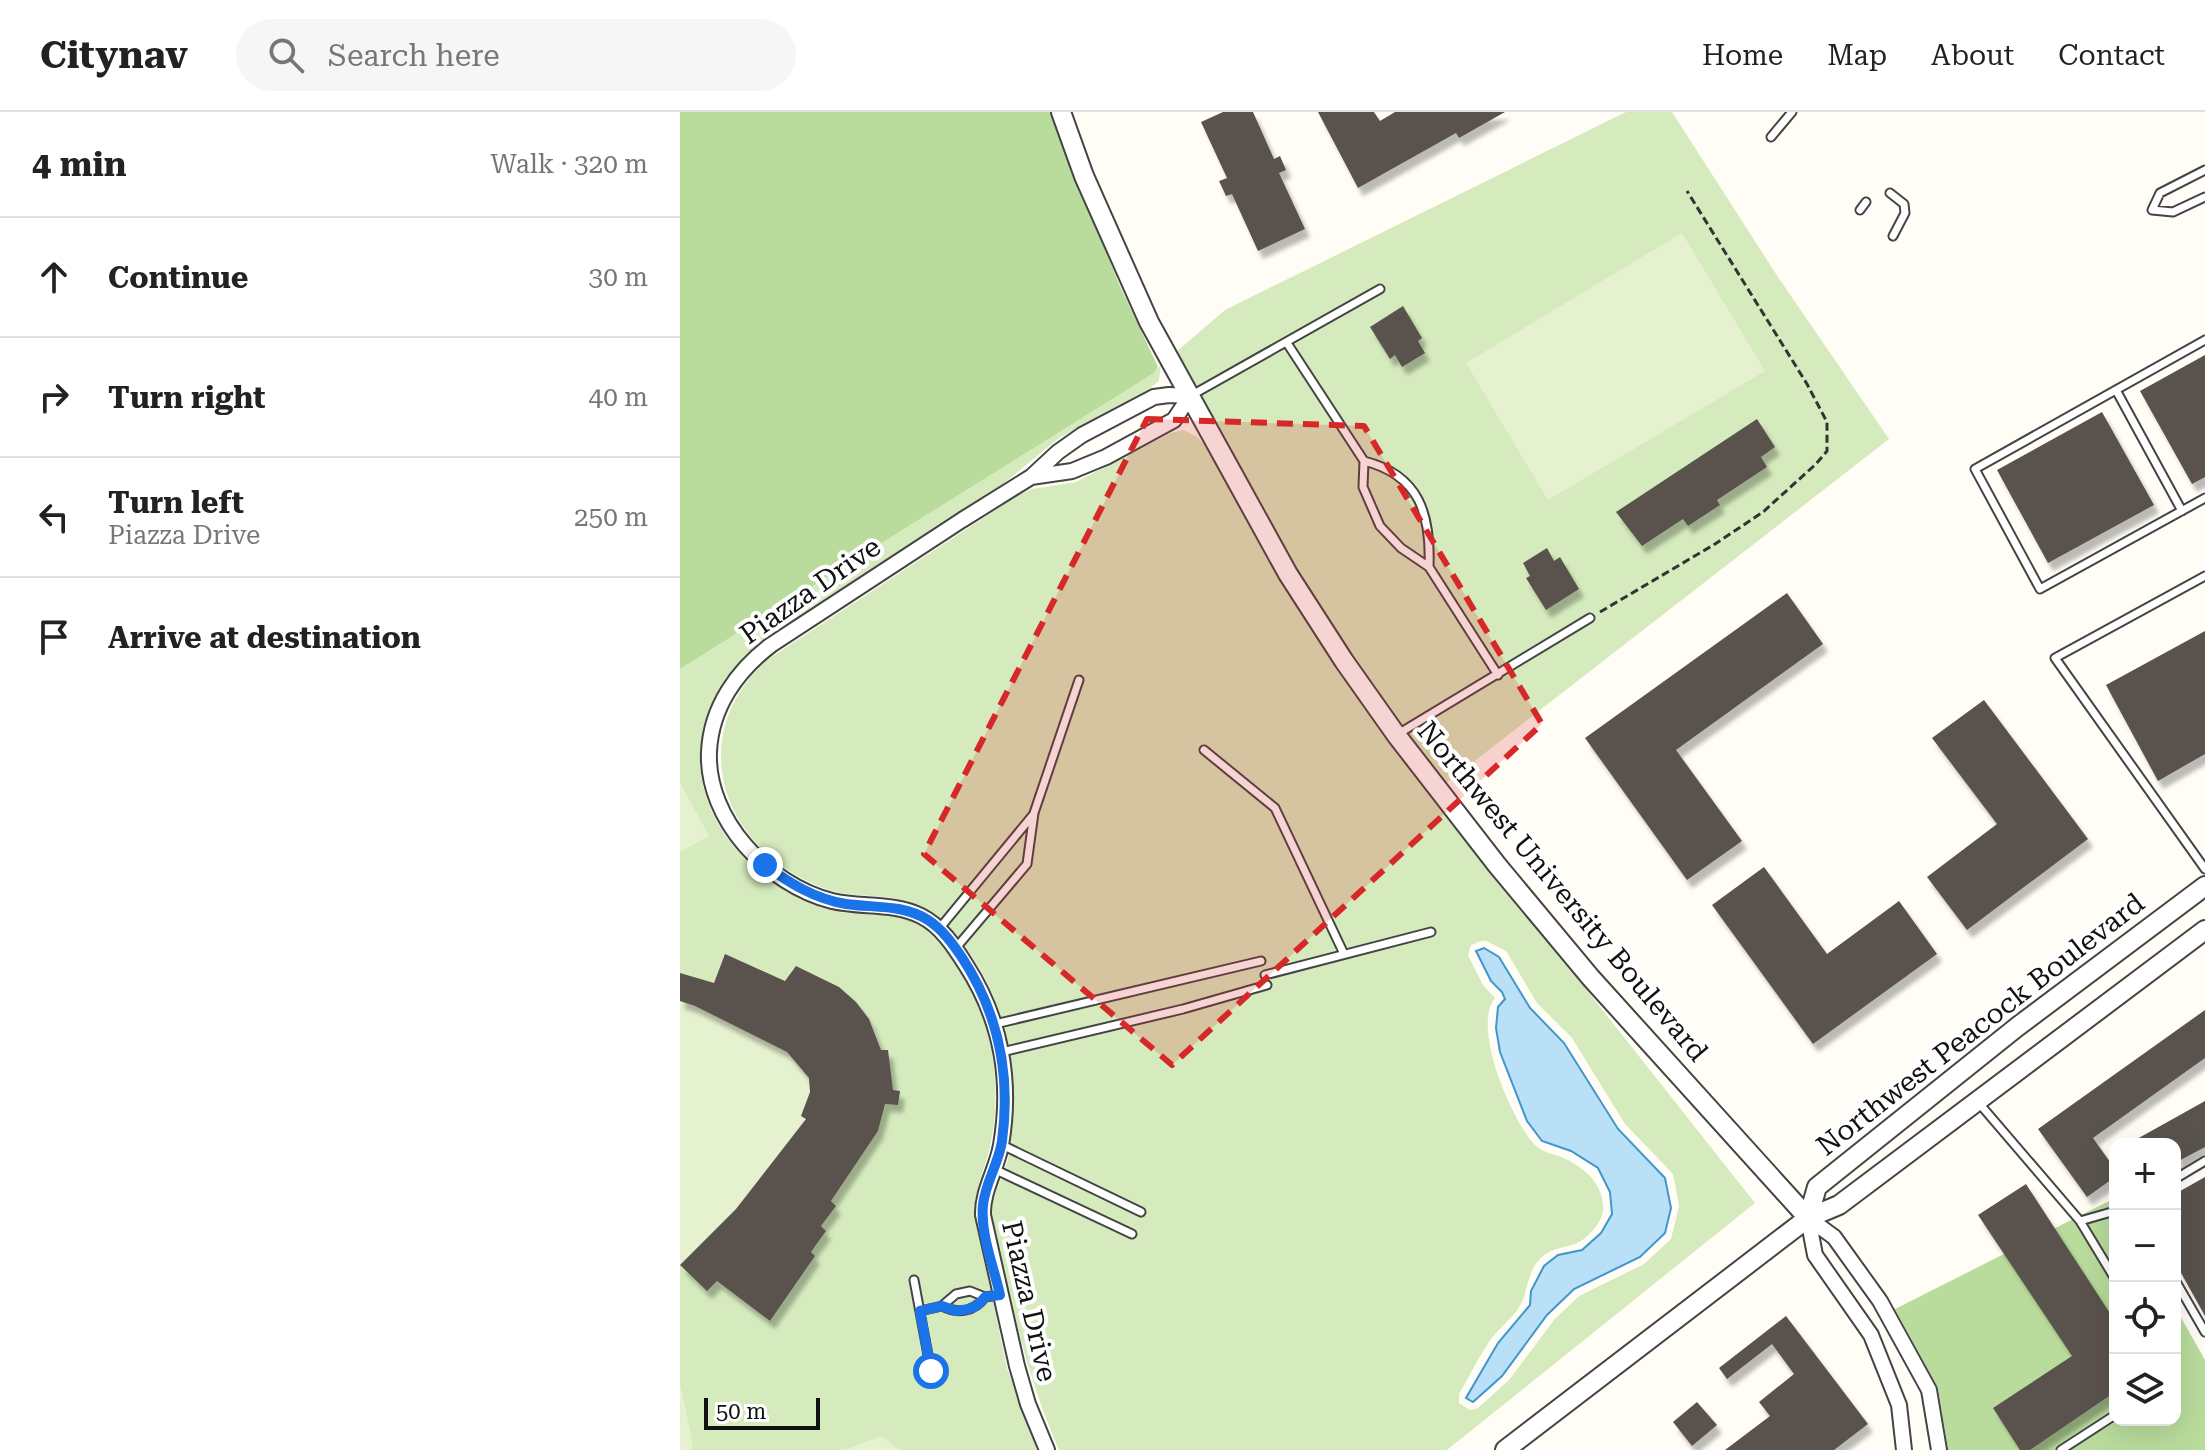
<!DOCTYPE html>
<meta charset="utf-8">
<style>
:root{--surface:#fff;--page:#f6f6f6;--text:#222;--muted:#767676;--line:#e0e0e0}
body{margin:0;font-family:"Roboto Serif",serif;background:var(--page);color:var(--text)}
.controls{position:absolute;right:24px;bottom:24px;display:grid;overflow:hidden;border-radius:16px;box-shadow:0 8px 32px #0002}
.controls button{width:72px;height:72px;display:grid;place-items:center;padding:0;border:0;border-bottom:2px solid var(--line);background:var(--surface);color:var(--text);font:40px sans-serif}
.scale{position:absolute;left:24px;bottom:20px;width:116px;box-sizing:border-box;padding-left:8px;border:4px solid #111;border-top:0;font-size:22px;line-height:28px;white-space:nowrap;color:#111;-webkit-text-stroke:6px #fff;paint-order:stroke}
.stop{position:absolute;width:24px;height:24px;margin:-18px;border:6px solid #1a73e8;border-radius:50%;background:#fff}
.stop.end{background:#1a73e8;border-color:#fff;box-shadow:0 2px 8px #0008}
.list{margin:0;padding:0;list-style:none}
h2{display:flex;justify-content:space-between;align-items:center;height:104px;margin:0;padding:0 32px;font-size:34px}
h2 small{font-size:26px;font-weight:400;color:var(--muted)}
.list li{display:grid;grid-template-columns:52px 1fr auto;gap:24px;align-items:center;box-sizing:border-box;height:120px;padding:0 32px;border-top:2px solid var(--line)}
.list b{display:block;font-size:30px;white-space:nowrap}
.list p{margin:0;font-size:26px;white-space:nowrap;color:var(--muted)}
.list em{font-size:26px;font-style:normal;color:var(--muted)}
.icon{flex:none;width:44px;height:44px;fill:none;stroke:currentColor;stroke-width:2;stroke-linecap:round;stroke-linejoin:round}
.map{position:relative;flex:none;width:1525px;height:1338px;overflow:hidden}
header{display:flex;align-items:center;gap:48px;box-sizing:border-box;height:112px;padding:0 40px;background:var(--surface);border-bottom:2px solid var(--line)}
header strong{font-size:38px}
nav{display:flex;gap:44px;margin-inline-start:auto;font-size:28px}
.search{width:560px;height:72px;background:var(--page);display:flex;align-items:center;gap:20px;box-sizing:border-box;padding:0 28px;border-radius:44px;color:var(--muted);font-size:30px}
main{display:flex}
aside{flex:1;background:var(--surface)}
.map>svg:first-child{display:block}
.green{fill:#d5ebbd;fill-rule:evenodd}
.forest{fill:#b9dc9c}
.pitch{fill:#e6f2cf}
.water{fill:#b9e0f7;stroke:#3f96cf;stroke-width:2}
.building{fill:#5a524d;filter:url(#shadow)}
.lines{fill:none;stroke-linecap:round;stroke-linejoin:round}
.service-casing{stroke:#444;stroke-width:11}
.minor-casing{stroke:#444;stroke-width:18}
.tertiary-casing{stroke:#444;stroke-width:22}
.path{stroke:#333;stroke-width:3;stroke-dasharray:8 4;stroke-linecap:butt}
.service{stroke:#fff;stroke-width:7}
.minor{stroke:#fff;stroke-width:14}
.tertiary{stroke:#fff;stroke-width:18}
.route{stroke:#1a73e8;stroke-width:10}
.marked{fill:#d62828;fill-opacity:0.2;stroke:#d62828;stroke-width:6;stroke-dasharray:16 10;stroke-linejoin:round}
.labels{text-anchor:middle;stroke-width:8;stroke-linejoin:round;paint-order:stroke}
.street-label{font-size:28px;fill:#111;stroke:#fff}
</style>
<header>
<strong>Citynav</strong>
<div class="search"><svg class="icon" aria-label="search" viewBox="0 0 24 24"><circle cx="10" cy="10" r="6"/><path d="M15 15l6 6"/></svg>Search here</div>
<nav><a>Home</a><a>Map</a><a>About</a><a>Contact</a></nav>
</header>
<main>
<aside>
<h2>4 min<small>Walk · 320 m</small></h2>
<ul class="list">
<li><svg class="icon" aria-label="ahead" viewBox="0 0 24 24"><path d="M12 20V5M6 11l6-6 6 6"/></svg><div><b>Continue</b></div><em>30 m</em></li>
<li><svg class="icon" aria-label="right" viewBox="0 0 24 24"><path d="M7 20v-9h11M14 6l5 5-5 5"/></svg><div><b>Turn right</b></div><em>40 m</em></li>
<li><svg class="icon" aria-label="left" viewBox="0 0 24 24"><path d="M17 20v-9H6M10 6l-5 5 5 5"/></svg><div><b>Turn left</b><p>Piazza Drive</p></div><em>250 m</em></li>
<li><svg class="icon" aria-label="arrive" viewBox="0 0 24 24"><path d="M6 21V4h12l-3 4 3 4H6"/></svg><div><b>Arrive at destination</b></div></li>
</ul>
</aside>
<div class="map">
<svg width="1525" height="1338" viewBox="0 0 1525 1338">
<defs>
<filter id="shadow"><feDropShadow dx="5" dy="8" stdDeviation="2" flood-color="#0004"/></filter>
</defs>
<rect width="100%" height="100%" fill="#fffdf5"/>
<!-- green -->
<path class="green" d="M946,0H992L1098,165L1209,327L765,672C662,537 572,389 495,241L545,198Z
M481,253L479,269L468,278L379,326L323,372L71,539C40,567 22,604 20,645C18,716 87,784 154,799C180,805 213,799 237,812C254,821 267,839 278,855C313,909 323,972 310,1035C305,1057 292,1082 295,1105L327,1256L357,1338H0V557L474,261Z
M503,318L516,324L523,331L595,458L709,628L1075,1091L767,1338H379C346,1263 329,1185 312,1105C311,1083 323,1067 328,1047C330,1039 329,1031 330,1023C337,966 330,910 301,859C287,836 270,810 245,797C210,777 180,789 146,777C44,741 1,626 87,548L337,384L352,377L396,370L491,321ZM801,829H806L826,839L857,891L892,926L945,1012L993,1062L999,1094L991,1127L964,1152L899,1184L874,1208L829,1268L798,1296L790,1298L779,1291V1282C789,1265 798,1246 809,1230C818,1216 834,1206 841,1192C848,1179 847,1161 859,1148C871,1135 883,1137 897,1131C908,1126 922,1110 923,1099C925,1072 903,1054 881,1045C872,1042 860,1039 854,1032C832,1008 791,915 815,886L803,873L788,843L791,833Z"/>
<!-- forest -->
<path class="forest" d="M0,0H371L439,172L478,255L474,261L0,557Z
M1433,1087L1435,1308H1495V1195L1525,1248V1338H1268L1258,1276L1215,1197Z"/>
<!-- pitch -->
<path class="pitch" d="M1002,121L1085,259L868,388L786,251Z
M0,671L29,724L0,740Z
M45,842L105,869L116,854C155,870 192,893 201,938H208L213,977L220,979L218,993L205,992L198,1019L151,1089L156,1094L141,1114L146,1119L131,1140L135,1144L90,1209L37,1169L27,1179L0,1153V861L17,866L9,892L24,897Z
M0,1271L13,1333L9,1338H0Z
M202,1324L219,1338H164Z"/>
<!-- water -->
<path class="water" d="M804,836L819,845L850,896L884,931L938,1017L985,1066L991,1096L985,1121L960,1145L894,1177L867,1203L822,1264L793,1290L786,1286L818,1231L850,1193L851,1179L864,1154L878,1143L902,1138L921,1121L932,1102L930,1080L918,1056L891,1039L862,1029L847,1009L820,940L816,916L818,895L825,887L822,880L811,869L796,839Z"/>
<!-- building -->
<path class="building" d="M543,0H573L594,47L600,44L606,58L599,61L625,117L578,139L552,82L546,84L539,69L547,66L521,10Z
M638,0H694L700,9L715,0H825L779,26L776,21L678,76Z
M723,194L742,226L738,229L745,241L722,255L715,243L710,247L690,215Z
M1525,243V365L1512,372L1460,279Z
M1422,300L1474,393L1368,451L1317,358Z
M1077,307L1095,335L1081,345L1087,355L1037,388L1040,393L1008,414L1003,407L962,434L936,400Z
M867,436L874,449L880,445L899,477L866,498L846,466L850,464L843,451Z
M1107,481L1143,532L996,638L1062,729L1007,768L905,626Z
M1525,519V642L1478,669L1426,573Z
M1304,588L1408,727L1287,818L1247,765L1317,712L1252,626Z
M1084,755L1147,842L1219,789L1257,842L1133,932L1032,793Z
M45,842L105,869L116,854L159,875L176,890L189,907L201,938H208L213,978L220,979L218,993L205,992L198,1019L151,1089L156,1094L141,1114L146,1119L131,1140L135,1144L90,1209L37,1169L27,1179L0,1153L56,1097L126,1007L121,1004L130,980L129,966L107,940L15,894L0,889V861L34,871Z
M1525,898V946L1413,1026L1435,1057V1065L1407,1085L1358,1017Z
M1525,989V1035L1495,1051V1032H1448Z
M1525,1065V1204L1495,1150V1082Z
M1346,1072L1435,1209V1280L1350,1338H1340L1313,1296L1392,1244L1298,1103Z
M1106,1204L1188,1312L1154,1338H1045L1090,1304L1079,1290L1114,1262L1092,1232L1047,1267L1039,1256Z
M1017,1290L1037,1313L1012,1334L993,1310Z"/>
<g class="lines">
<!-- service casing -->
<g class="service-casing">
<path id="service" d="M1091,25L1112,0
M1525,58L1480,81L1472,98L1493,100L1525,85
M1210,81L1224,92L1225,101L1213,124
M1180,98L1186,90
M1525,228L1295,357L1360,477L1525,386
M607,231L684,349
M1436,278L1502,399
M512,283L700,177
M749,455C751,403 740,363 684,349L683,375L700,414L721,436L749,455L818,563
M1525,464L1375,546L1525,757
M718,622L910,506
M524,638L595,696L664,842
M259,817L353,703
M275,837L347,752L354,701L399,568
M585,863L751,820
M315,912L581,849
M322,940L503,897L587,873
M1298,990L1400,1109L1435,1099
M322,1033L461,1100
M314,1057L452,1122
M1495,1067L1525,1049
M1400,1109L1435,1167
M234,1168L251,1259
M1495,1168L1525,1220
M262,1194C278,1202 294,1200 305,1185
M240,1199L262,1194L276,1182L290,1179L305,1185L320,1183
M1381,1338L1435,1303"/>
</g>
<!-- minor casing -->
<g class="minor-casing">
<path id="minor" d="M351,365L392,359L426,345L494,308L510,284L489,283L474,285L402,323L378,340L351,365L282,408L91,533C57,559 31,595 29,640C26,707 88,773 152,789C181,796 213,790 241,804C261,814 274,834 286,853C321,907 332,969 321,1033C317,1057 302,1079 303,1103L337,1254L348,1292L367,1338
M1128,1106L1154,1125L1200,1189L1249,1278L1259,1338
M1128,1106L1135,1143L1191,1223L1219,1293L1224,1338"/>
</g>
<!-- tertiary casing -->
<g class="tertiary-casing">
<path id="tertiary" d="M381,0L404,64L469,210L608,462L664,549L717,624L817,753L911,866L1128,1106
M1128,1106L1137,1075L1337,915L1525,774
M825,1338L1128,1106L1159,1093L1525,818"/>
</g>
<!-- path -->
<path class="path" d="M920,500L1035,432L1083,400L1136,352L1147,339V310L1127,272L1007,79"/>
<!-- service -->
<use href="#service" class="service"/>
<!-- minor -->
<use href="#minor" class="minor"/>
<!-- tertiary -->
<use href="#tertiary" class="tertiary"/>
</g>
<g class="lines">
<!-- route -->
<path class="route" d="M85,753C109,771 135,787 166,792C194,796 223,792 248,808C262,817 272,831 281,844C319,901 331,962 322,1029C319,1051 305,1071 303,1093C300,1122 314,1155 320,1183L305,1185L298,1193L289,1197L276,1199L262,1194L240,1199L251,1259"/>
</g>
<!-- marked area -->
<path class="marked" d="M467,307L684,314L862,612L492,953L244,742Z"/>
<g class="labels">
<!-- street labels -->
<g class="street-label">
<text transform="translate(130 478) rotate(-35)" y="10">Piazza Drive</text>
<text transform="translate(883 779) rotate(50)" y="10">Northwest University Boulevard</text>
<text transform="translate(1300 912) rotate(-38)" y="10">Northwest Peacock Boulevard</text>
<text transform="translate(350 1189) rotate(77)" y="10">Piazza Drive</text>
</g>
</g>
</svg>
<div class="controls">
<button>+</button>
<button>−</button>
<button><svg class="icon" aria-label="locate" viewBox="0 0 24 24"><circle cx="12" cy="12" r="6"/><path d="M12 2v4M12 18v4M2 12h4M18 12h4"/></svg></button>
<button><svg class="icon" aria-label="layers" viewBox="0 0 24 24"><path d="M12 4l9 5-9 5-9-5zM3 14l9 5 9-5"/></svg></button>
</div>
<div class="scale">50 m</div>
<div class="stop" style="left:251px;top:1259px"></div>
<div class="stop end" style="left:85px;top:753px"></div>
</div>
</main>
